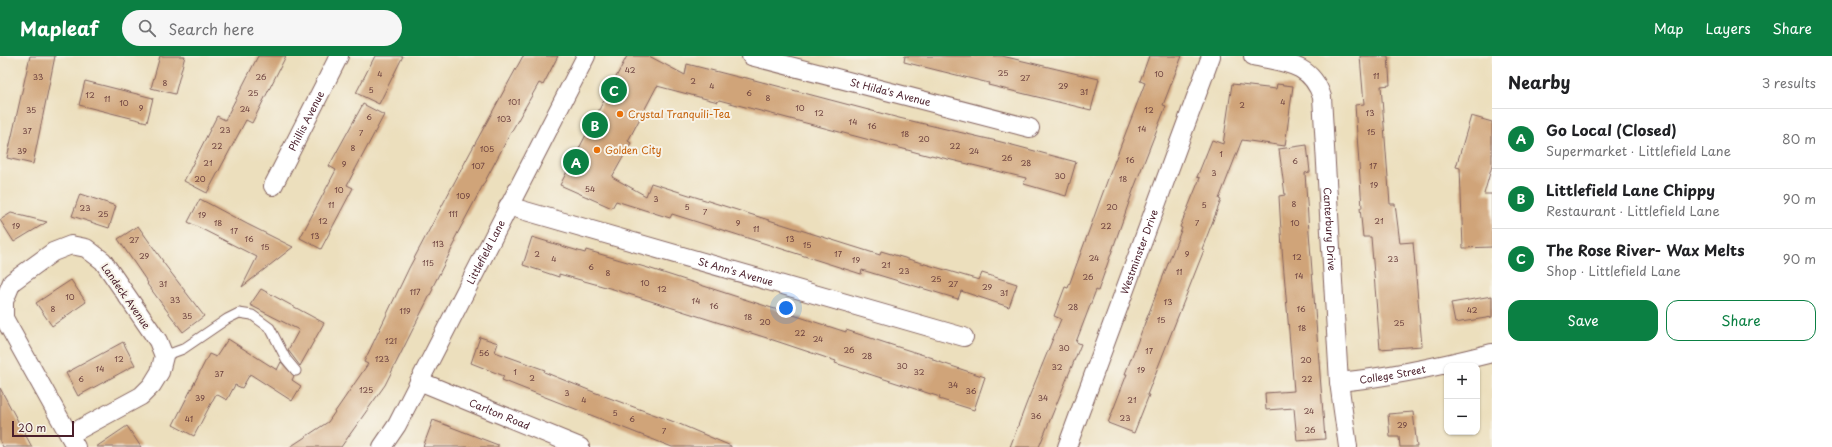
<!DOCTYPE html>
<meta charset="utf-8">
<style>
:root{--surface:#fff;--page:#f6f6f6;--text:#202124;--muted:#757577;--line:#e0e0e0;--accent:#0b8043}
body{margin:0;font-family:"Playpen Sans",sans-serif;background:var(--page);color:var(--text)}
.controls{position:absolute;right:12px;bottom:12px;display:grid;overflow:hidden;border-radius:8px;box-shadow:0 1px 3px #0004}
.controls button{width:36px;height:36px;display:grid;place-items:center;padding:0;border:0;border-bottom:1px solid var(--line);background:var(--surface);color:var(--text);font:20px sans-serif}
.scale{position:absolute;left:12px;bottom:10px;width:62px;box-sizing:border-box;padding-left:4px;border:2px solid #4a1f2b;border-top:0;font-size:11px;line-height:14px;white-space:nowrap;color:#4a1f2b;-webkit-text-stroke:3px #f7f3e8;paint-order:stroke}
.you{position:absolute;left:786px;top:252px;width:14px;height:14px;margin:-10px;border:3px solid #fff;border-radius:50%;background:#1a73e8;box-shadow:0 0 0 6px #1a73e833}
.badge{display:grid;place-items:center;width:26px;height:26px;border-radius:50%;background:var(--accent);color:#fff;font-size:13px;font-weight:700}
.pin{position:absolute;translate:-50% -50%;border:2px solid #fff;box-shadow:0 1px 4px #0006}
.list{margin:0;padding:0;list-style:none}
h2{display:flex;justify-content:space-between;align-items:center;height:52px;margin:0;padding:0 16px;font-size:17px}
h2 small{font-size:13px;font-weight:400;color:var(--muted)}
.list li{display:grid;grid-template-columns:26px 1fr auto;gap:12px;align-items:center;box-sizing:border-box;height:60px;padding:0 16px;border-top:1px solid var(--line)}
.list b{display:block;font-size:15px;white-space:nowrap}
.list p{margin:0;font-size:13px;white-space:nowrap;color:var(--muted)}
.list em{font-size:13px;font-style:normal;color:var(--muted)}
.actions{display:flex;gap:8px;padding:12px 16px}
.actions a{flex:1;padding:9px 0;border:1px solid var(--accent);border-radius:12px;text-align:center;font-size:14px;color:var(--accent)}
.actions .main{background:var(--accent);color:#fff}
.icon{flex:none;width:22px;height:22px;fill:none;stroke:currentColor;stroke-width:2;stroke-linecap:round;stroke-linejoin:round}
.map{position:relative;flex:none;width:1492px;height:391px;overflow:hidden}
header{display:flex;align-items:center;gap:24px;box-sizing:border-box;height:56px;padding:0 20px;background:var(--accent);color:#fff}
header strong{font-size:19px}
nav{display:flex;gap:22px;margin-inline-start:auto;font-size:14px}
.search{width:280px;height:36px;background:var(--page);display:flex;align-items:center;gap:10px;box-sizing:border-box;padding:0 14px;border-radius:22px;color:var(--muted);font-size:15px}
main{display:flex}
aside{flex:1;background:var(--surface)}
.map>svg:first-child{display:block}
.building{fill:#d0a479}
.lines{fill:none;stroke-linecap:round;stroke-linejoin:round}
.lane-casing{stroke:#83625e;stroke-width:11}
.street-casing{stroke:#83625e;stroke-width:20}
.lane{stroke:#fff;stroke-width:9}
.street{stroke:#fff;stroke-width:18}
.food-dot{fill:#e8710a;stroke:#f7f3e8;stroke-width:1.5}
.labels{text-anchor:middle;stroke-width:4;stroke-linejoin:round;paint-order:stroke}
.number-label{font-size:8px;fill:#6c403e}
.street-label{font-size:10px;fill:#4a1f2b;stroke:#f7f3e8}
.food-label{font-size:10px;fill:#c56008;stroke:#f7f3e8;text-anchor:start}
</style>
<header>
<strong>Mapleaf</strong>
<div class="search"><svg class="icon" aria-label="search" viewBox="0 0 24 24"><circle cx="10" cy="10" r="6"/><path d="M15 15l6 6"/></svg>Search here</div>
<nav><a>Map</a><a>Layers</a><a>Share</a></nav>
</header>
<main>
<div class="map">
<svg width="1492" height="391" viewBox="0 0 1492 391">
<rect width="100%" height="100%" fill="#f7f3e8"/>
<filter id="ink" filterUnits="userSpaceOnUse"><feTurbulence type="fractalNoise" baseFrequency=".025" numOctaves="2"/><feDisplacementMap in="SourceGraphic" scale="8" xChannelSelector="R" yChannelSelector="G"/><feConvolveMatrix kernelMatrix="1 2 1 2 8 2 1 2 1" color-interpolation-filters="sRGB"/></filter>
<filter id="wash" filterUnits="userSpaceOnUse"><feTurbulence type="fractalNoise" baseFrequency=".012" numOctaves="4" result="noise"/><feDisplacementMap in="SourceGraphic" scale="16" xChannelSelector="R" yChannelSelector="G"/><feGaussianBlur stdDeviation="0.9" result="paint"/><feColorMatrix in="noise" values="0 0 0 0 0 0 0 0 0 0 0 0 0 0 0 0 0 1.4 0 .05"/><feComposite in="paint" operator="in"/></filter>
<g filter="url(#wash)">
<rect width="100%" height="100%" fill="#ecdfbd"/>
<g id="blocks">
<!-- building -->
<path class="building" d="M30,0H55L33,108L7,102Z
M160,0H185L175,38L151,32Z
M258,0H286L252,67L246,64L207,137L184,125L217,60L225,64Z
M375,0H403L379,48L356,37Z
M523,0H558L543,29L539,27L510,78L454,184L456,185L432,232L433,233L385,329L341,391H290L328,366L368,308L364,306L409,212L471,95Z
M627,0H649L685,19L687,8L742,22L743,21L899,62L1001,86L1076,106L1066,140L1024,128L1026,122L931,99L930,100L719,44L718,46L657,30L628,85L631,87L612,121L646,140L651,127L880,199L881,195L979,224L982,217L1017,228L1009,251L961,235L958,243L862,214L861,218L672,158L670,162L616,145L612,152L560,129Z
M905,0H1002L1099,23L1091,54L988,29L989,27L904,6Z
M1149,0H1182L1163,49L1166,50L1134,132L1098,235L1096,234L1076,286L1081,288L1039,391H1010L1027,346L1061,263L1054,260L1065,231L1068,232L1109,120L1145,27L1140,25Z
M1360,0H1388L1390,29L1381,30L1390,148H1395L1400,187L1413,186L1422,290L1380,293L1371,181H1363L1360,152H1362L1355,49L1364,48Z
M85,25L153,42L147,66L79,49Z
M1232,28L1276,33L1277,28L1293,30L1285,90L1242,84L1219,143L1221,144L1202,193L1204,194L1147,339H1149L1134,377L1108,367L1127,318H1125L1182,172L1180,171L1200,122L1197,121L1212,84L1223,88Z
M363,48L384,59L347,129L353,132L321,193L300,182L336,114L329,110Z
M1471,60L1492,66V110L1484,138H1492V191L1463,192L1460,112L1456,111Z
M1307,89L1310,116L1305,117L1309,176L1325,383L1297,385L1294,352L1266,354L1265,337L1294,335L1282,193L1279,140L1285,139L1279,93Z
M80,138L116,150L109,172L72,160Z
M200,143L247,168L293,191L242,231L257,201L188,166Z
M11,157L47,166L14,186L0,164Z
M138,170L163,205H162L204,260L183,276L147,228L148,227L118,183Z
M532,181L585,197L586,194L648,212L846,276V274L898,291L933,302V304L985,321L974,354L939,343L940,341L835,307L836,305L770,283L613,233L559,218V221L523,209Z
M71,224L86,246L52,270L36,247Z
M261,233L324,267L300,310L288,294L299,274L250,249Z
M1492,240V261L1455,267L1451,247Z
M480,281L498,287L495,296L545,314L544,316L596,337L677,367L731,390V391H672L502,324L504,320L471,307Z
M228,283L277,314L281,306L294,320L292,324L301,330L292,345L250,318L242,332L235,329L227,344L216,338L194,380L173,369L209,298L216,301Z
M123,286L135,309L78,340L66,317Z
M0,332L32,391H3L0,385Z
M1413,356L1417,391H1400L1399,381H1390L1388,358Z
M433,364L498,389V391H423Z
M127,370L141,391H96Z"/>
</g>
</g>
<g filter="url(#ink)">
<use href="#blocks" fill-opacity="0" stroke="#83625e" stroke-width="1"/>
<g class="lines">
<!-- lane casing -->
<g class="lane-casing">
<path id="lane" d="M164,300L183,293L227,263L239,257L252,259L270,272L286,303L296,315"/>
</g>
<!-- street casing -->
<g class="street-casing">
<g id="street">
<path id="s1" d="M751,0L1030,72"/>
<path id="s2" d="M1253,0C1283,7 1311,6 1322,41L1339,326L1348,391"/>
<path id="s3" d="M273,130L339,0"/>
<path id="s4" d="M508,150L964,281"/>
<path id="s5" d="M419,325L580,391"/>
<path id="s6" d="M1339,326C1391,321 1441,310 1492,297"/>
<path d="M69,379L141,340L152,329L160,316L164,300L158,285L103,205L86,192L71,189L53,196L12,226L4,245V262L69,379L76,391"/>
<path id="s7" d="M382,391L397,369L586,0"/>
<path id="s8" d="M1067,391L1211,0"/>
</g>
</g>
<!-- lane -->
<use href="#lane" class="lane"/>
<!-- street -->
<use href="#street" class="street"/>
</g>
</g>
<!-- markers -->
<g class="food-dot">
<circle cx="620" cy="58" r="4"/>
<circle cx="597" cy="94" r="4"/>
</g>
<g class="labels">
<!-- number labels -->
<g class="number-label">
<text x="630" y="17">42</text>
<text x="1003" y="20">25</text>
<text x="380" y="21">4</text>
<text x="1159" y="21">10</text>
<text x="1376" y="23">11</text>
<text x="38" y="24">33</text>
<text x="261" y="24">26</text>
<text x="1025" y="25">27</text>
<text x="693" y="28">2</text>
<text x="165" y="30">8</text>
<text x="712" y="33">4</text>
<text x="1063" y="33">29</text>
<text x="371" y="37">5</text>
<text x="1084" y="39">31</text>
<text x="253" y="40">25</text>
<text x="749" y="40">6</text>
<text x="90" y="42">12</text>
<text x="768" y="45">8</text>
<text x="107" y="46">11</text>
<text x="514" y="49">101</text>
<text x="1283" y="49">4</text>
<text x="124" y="50">10</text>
<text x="1242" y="52">2</text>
<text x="141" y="55">9</text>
<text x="800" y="55">10</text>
<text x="245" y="56">24</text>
<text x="31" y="57">35</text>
<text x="1149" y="57">12</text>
<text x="819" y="60">12</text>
<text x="1370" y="60">13</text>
<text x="369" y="64">6</text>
<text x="504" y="66">103</text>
<text x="853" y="69">14</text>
<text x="872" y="73">16</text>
<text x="1142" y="76">14</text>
<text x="225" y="77">23</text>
<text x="27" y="78">37</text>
<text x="1371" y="79">15</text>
<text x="361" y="80">7</text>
<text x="905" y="81">18</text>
<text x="924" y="86">20</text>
<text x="217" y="93">22</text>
<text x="955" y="93">22</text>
<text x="353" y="95">8</text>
<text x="487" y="96">105</text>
<text x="22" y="98">39</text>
<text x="974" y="98">24</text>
<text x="1221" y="101">1</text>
<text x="1007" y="105">26</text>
<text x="1130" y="107">16</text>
<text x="1295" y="108">6</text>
<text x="208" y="110">21</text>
<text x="1026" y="110">28</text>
<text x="344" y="111">9</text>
<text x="478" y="113">107</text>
<text x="1373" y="113">17</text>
<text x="1214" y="120">3</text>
<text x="1060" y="123">30</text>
<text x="200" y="126">20</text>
<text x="1123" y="126">18</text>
<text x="1374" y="132">19</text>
<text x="590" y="136">54</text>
<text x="339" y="137">10</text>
<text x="463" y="143">109</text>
<text x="656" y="146">3</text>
<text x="1294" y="151">8</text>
<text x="331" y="152">11</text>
<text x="1204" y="152">5</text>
<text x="687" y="154">5</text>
<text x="1112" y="154">20</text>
<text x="85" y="155">23</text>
<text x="705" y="159">7</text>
<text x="103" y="161">25</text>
<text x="453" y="161">111</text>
<text x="202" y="162">19</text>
<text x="323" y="168">12</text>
<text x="1379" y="168">21</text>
<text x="218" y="170">18</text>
<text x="738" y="170">9</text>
<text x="1197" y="170">7</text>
<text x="1295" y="170">10</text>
<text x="16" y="173">19</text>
<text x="1106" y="173">22</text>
<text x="756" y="176">11</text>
<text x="234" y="178">17</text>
<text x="315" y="183">13</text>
<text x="249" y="186">16</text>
<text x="790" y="186">13</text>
<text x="134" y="187">27</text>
<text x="438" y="191">113</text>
<text x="807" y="192">15</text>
<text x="265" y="194">15</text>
<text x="537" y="201">2</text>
<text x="838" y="201">17</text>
<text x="1187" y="201">9</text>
<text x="144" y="203">29</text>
<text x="1297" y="204">12</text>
<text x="1094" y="205">24</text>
<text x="554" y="206">4</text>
<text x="1393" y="206">23</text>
<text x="856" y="207">19</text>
<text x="428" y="210">115</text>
<text x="886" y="212">21</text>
<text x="591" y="214">6</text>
<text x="904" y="218">23</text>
<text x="1179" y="219">11</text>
<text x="608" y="220">8</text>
<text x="1299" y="223">14</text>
<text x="1088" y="224">26</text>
<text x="936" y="226">25</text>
<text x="645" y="230">10</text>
<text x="163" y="231">31</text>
<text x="953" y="231">27</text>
<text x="987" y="234">29</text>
<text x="662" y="236">12</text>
<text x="415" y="239">117</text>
<text x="1004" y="240">31</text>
<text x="70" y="244">10</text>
<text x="175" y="247">33</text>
<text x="696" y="248">14</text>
<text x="1168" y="249">13</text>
<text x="714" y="253">16</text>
<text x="1073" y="254">28</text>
<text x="53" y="256">8</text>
<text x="1301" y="256">16</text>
<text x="1472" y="257">42</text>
<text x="405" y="258">119</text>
<text x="187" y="263">35</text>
<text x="748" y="264">18</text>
<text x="1161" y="267">15</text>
<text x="765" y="269">20</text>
<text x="1399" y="270">25</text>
<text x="1302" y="275">18</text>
<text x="800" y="280">22</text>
<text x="818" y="286">24</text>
<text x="391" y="288">121</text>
<text x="1064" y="295">30</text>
<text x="849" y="297">26</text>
<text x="1149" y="298">17</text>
<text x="484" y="300">56</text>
<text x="867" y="303">28</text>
<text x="119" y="306">12</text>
<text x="382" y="306">123</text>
<text x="1306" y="307">20</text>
<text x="902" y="313">30</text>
<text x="1057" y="314">32</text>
<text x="100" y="316">14</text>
<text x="1141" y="317">19</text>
<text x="515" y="319">1</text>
<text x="919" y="319">32</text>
<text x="219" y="321">37</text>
<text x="532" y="325">2</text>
<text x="81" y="326">6</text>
<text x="1307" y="326">22</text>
<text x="953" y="332">34</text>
<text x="366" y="337">125</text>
<text x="971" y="338">36</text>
<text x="567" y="340">3</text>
<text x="200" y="345">39</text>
<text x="1043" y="345">34</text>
<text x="584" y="347">4</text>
<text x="1132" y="347">21</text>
<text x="1309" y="358">24</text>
<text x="615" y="360">5</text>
<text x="1036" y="363">36</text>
<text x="1125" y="365">23</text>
<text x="189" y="366">41</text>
<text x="632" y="366">6</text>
<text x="1402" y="372">29</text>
<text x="1310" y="377">26</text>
<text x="664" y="378">7</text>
</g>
<!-- street labels -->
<g class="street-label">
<text dy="4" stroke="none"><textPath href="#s1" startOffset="144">St Hilda's Avenue</textPath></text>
<text dy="4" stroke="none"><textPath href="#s3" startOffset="73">Phillis Avenue</textPath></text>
<text dy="4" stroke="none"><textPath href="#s2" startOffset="218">Canterbury Drive</textPath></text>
<text dy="4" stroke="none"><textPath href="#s7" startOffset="221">Littlefield Lane</textPath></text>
<text dy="4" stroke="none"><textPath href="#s8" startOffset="208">Westminster Drive</textPath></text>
<text dy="4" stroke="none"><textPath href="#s4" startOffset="237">St Ann's Avenue</textPath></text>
<text transform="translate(126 240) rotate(55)" y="4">Landeck Avenue</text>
<text dy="4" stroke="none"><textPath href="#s6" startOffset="54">College Street</textPath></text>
<text dy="4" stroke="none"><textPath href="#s5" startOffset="87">Carlton Road</textPath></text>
</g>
<!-- food labels -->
<g class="food-label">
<text x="628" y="62">Crystal Tranquili-Tea</text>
<text x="605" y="98">Golden City</text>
</g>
</g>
</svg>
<div class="controls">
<button>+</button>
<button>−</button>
</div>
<div class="scale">20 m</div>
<div class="you"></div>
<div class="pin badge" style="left:576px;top:106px">A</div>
<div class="pin badge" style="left:595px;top:69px">B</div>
<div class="pin badge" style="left:614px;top:34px">C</div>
</div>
<aside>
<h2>Nearby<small>3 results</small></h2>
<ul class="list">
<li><span class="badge">A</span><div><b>Go Local (Closed)</b><p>Supermarket · Littlefield Lane</p></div><em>80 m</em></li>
<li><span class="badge">B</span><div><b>Littlefield Lane Chippy</b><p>Restaurant · Littlefield Lane</p></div><em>90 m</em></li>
<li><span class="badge">C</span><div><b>The Rose River- Wax Melts</b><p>Shop · Littlefield Lane</p></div><em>90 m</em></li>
</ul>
<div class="actions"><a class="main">Save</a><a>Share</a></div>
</aside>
</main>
